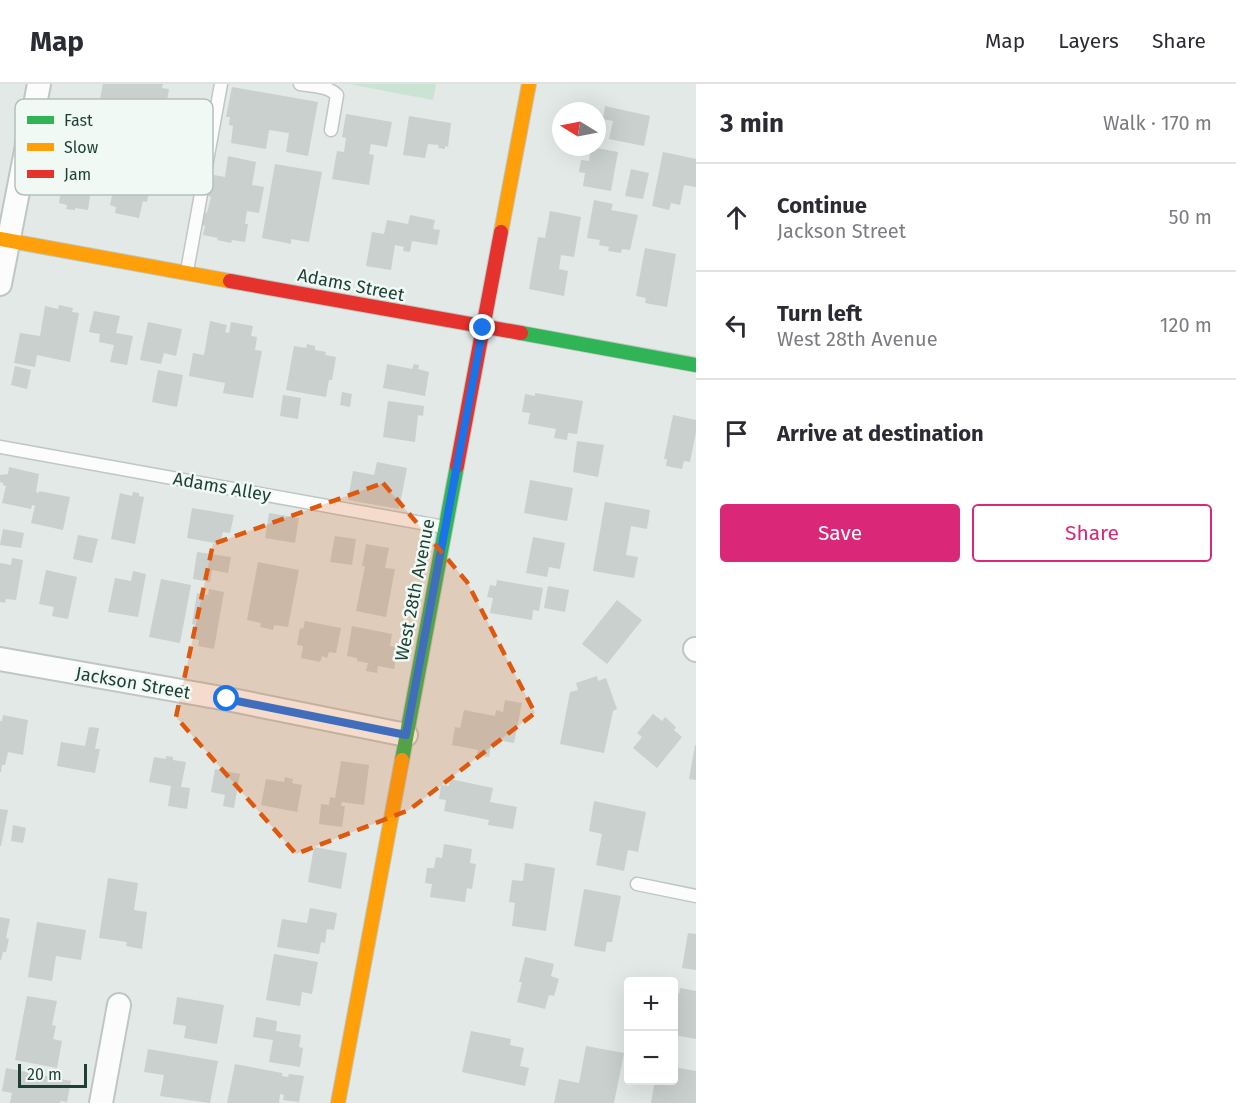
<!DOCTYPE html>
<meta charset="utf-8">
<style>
:root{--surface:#fff;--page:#f2f2f3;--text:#2b2b33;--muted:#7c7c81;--line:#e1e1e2;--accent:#db2777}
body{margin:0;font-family:"Fira Sans",sans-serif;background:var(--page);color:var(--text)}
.controls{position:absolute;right:18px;bottom:18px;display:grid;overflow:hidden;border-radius:6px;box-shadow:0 6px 24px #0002}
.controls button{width:54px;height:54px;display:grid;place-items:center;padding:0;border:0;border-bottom:2px solid var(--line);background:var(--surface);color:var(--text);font:30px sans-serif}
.compass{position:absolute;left:552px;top:18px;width:54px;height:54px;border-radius:50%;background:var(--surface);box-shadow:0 6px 24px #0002;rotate:280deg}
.scale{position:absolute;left:18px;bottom:15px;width:69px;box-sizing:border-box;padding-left:6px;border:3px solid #1e3f36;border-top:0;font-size:16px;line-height:21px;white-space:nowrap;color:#1e3f36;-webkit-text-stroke:4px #f0f9f4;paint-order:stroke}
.stop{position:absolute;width:18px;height:18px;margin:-14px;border:4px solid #1a73e8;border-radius:50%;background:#fff}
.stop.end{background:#1a73e8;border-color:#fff;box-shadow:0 2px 6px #0008}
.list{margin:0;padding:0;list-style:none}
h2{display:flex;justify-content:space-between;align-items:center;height:78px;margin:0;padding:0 24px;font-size:26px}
h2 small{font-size:20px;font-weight:400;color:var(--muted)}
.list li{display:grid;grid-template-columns:39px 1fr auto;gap:18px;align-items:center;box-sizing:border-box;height:108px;padding:0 24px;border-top:2px solid var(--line)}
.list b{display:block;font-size:22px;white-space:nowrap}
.list p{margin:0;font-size:20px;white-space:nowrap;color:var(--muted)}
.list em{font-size:20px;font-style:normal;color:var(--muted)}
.actions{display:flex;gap:12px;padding:18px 24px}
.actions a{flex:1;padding:14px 0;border:2px solid var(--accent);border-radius:6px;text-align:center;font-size:21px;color:var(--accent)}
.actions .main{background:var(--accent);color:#fff}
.icon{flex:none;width:33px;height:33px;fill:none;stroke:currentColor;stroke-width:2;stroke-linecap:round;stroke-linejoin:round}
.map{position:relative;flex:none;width:696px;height:1019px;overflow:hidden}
header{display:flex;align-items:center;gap:36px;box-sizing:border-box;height:84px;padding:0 30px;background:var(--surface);border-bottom:2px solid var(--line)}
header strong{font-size:28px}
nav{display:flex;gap:33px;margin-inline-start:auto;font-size:21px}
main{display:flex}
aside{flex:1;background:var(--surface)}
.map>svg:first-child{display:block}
.green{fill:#c9e4d2}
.building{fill:#c9d0cd}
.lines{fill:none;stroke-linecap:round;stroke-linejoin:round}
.lane-casing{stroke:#bfc6c3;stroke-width:15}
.street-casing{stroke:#bfc6c3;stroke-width:26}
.fast-casing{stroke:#bdc7c3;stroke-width:16}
.slow-casing{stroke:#bdc7c3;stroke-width:16}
.jam-casing{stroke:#bdc7c3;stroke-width:16}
.lane{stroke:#fbfcfb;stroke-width:12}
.street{stroke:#fbfcfb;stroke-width:22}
.fast{stroke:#30b455;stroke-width:14}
.slow{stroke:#ff9f0a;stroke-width:14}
.jam{stroke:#e5322d;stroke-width:14}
.route{stroke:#1a73e8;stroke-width:8}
.marked{fill:#de580e;fill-opacity:0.2;stroke:#de580e;stroke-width:4.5;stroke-dasharray:12 8;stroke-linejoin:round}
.labels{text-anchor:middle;stroke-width:5;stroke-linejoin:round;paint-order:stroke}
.street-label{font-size:18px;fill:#1e3f36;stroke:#f0f9f4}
.key{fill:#f0f9f4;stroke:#b1c1bb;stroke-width:1.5}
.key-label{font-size:16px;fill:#1e3f36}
</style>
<header>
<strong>Map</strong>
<nav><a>Map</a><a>Layers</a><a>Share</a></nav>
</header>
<main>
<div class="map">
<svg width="696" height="1019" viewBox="0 0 696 1019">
<rect width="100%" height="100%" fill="#e2e9e6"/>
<!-- green -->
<path class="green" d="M349,0H436L433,16Z"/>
<!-- building -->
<path class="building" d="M103,0H163L162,4L169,5L165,28L135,23L134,32L98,25Z
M232,3L318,18L308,72L286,68L289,49L269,46L266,65L231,59L233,42L229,41L230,33H226Z
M605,22L650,32L644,62L609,55L613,37L603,35Z
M346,30L392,38L387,63L371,60L369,70L374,71L369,101L332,95L337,67L344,68L346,54L342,53Z
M409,32L451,39L448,63L445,62V65L438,64L439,61L428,60L425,74L403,71Z
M591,63L618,68L611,107L583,102L585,89L579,88L581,76L589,77Z
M663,68L696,75V103L684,101L680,121L671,119L669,126L652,122Z
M228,72L256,78L252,101L264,103L259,129L247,127L245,140H248L245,158L232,156L231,159L217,156L218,154L203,151L205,142L202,141L205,128L207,129L211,113L208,112L211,95L214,96V91L225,93Z
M275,80L322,88L309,158L291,155V160L262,154Z
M79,82L95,85V82L112,85L109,107L91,104L88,126L75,124V126L66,125L67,121L59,119L65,84L79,87Z
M123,84L146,88L143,102L150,103L147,118L143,117L139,134L115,129L116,123L110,121L113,107L119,109Z
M631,85L649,89L643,115L625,112Z
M594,116L613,120L611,126L638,131L630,166L622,165L621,169L608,167L609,163L599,161L600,156L587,154Z
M550,127L581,133L574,173L561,171L559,185L568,187L564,212L529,205L538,153L545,154Z
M410,131L435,136L433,145L440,146L437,161L412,157L410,168L403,167L404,163L395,161L391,186L366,182L372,148L384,150L387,136L408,140Z
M645,164L676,170L667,223L645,219L646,214L636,212Z
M59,221L73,224L72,228L79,229L70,278L37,271L35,283L14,279L20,249L40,252L45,222L58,225Z
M94,227L120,232L116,249L133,252L127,281L110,278L114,261L99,258L100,250L89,248Z
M210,237L227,241L225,248L229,249L231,238L253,242L251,252L257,253L255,266L262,267L253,314L223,309L225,299L189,292L193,269L204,271Z
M148,238L182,245L176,272L164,269L161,280L140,276Z
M307,260L315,262V266L326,268L325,271L336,273L332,296H329L326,313L286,306L294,262L306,264Z
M387,280L412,285L414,280L419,281L418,285L429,288L425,312L383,304Z
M15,282L31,286L27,305L11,301Z
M158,286L183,291L177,323L152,318Z
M342,308L352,310L350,323L340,321Z
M535,309L583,317L577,350L568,349L567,356L554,354L556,345L528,340L530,329L522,328L525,310L535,312Z
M283,311L301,314L298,335L280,332Z
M388,317L424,322L423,332L418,331L415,358L383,353Z
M673,331L696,336V348L690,378L684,377L682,385L666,382L667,375H664Z
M577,357L604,361L598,393L573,388Z
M377,378L407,384L399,425L348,416L353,387L374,391Z
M9,383L39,390L36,408L39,409V407L70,413L63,446L31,439L35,422L32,421L31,425L2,419L6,402L3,401V399L0,398V391L8,390Z
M530,396L573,404L567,437L524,429Z
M133,408L139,409V412L144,413L135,460L111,455L120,409L132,412Z
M605,418L650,426L647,445L631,442L626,471L638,473L634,494L593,487Z
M192,424L234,431L230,449L223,448L220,460L187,454Z
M269,429L299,434L295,459L265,454Z
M3,445L24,449L21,464L0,461Z
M78,451L98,455L92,479L73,475Z
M335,452L356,455L352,481L330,478Z
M533,453L565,459L560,485L549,483L547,493L526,489Z
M366,460L389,464L385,484L395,485L386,533L356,527L365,482H362Z
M197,468L231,473L228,489L212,486L210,498L193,495Z
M12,474L23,476L16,516L6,515L5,519L0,518V479L11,481Z
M258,478L299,486L288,543L274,541L273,546L260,543L261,539L247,536Z
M46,486L77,493L68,535L52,532L54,523L39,520Z
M133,487L146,490L138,533L108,528L115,494L131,497Z
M161,495L191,501L180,559L149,553Z
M497,496L543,504L539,527L533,526L532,536L490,529L493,514L487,513L490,501L496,502Z
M548,502L569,506L565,528L544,524Z
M209,505L224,508L214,565L198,562L199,556L193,555L195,541L192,540L197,509L208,511Z
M617,516L642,536L607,580L582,560Z
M305,537L341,544L336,569L329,568L327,574L322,572L320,578L301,574L303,562L297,561L300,544L303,545Z
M352,542L392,550L390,562L398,563L394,585L378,582L377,589L366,587L368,579L357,577V574L347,572Z
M597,592L598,597L606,594L617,625L613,627L604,669L560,660L570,608L578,606L576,599Z
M505,616L522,619L514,659L498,656L497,662L491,661L489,673L477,671L478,666L452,661L455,643L460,644L464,626L495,632L496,626L503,628Z
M653,630L662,637L665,633L676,643L674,646L682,653L657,684L633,664L642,653L637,649Z
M3,631L28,636L23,671L8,668L5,681H2L1,688H0V637H2Z
M89,643L99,644L95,665H100L95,689L57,682L61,658L85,662Z
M695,661H696V696L689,695Z
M166,672L173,673V676L186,678L181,703L190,704L187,725L168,722L171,702L149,698L154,673L166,675Z
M341,677L369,681L364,721L342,718L341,722H345L342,743L319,740L321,720L329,721L330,713L335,714Z
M215,685L240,690L234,724L223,722L225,711L211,708Z
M285,693L293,695L292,699L302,701L297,728L261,721L266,695L284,698Z
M450,695L493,704L490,718L517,723L513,745L488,741L489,736L444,727L446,716L439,715L441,701L449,702Z
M594,717L646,728L638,768L628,766L624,787L596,781L602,750L589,747Z
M0,725L8,726L1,762H0Z
M13,741L26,744L23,759L11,757Z
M444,760L472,765L470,779L476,780L472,805L467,804L465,818L430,813L432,800L425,799L427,784H434L436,773L442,774Z
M314,763L347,769L341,805L308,798Z
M525,779L555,784L546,847L512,842L515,819L509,818L512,796L523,797Z
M108,794L138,799L134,826L147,828L142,865L126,862L127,858L99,854Z
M584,805L621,812L612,858H607L605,868L574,862Z
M310,824L337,829L334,846L327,845L325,859L321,858L319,870L277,863L282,835L307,839Z
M0,833L10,835L6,854L9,855L6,868H3L1,876H0Z
M37,838L86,846L81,876L56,872L52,897L28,893Z
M688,849L696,850V886L682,884Z
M274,870L318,878L312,910L302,908L300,922L266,916Z
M525,873L554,880L551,892L559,895L554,912L549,911L545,925L517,918L522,898H519Z
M680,904L696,907V955L674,951V909L679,910Z
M27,912L57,917L52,941L56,942L53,955L62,957L57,984L15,976Z
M177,913L224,921L217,960L184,954L186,942L173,940Z
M256,933L277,937L276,947L301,951L299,963L303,964L300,983L269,978L273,956L253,953Z
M471,947L511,955L510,961L524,964L520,982L529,984L525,1002L462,988Z
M586,962L624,969L614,1019H554L559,995L579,999Z
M148,965L218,977L210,1019L160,1012L164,991L144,988Z
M235,980L282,989V992L288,993L289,990L304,992L299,1018L283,1016L284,1011L280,1010L279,1019H227Z
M674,983L696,987V1019H651L655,996H674Z
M6,984L71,997L67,1018L60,1017V1019H10L12,1009L2,1007Z"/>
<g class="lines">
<!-- lane casing -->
<g class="lane-casing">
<path id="lane" d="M300,0C312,2 328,2 337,11L331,46
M187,187L221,0
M0,363L444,443
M637,800L696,812"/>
</g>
<!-- street casing -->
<g class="street-casing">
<path id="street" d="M0,200L39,0
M695,565L696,566
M0,575L227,615L406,651
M101,1019L119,921"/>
</g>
<!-- fast casing -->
<g class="fast-casing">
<path id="fast" d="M521,249L696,281
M402,676L457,382"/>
</g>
<!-- slow casing -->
<g class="slow-casing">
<path id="slow" d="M501,148L529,0
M0,155L230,197
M338,1019L402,676"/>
</g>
<!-- jam casing -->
<g class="jam-casing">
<path id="jam" d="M230,197L521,249
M457,382L501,148"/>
</g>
<!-- lane -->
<use href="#lane" class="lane"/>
<!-- street -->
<use href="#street" class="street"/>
<!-- fast -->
<use href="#fast" class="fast"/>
<!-- slow -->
<use href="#slow" class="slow"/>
<!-- jam -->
<use href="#jam" class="jam"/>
</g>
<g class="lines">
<!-- route -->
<path class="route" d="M227,615L406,651L483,244"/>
</g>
<!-- marked area -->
<path class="marked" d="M383,399L467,498L535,629L409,726L296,770L176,633L213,460Z"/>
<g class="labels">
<!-- street labels -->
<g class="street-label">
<text transform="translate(351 201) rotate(11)" y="6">Adams Street</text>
<text transform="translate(222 403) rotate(10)" y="6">Adams Alley</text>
<text transform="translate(415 506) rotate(-79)" y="6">West 28th Avenue</text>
<text transform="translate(133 599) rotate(10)" y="6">Jackson Street</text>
</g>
</g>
<!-- legend -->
<rect x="15" y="15" width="198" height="96" rx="9" class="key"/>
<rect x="27" y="32" width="27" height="8" fill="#30b455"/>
<rect x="27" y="59" width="27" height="8" fill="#ff9f0a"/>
<rect x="27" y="86" width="27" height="8" fill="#e5322d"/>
<g class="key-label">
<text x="64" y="42">Fast</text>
<text x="64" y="69">Slow</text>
<text x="64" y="96">Jam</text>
</g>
</svg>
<div class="controls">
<button>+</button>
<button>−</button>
</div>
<svg class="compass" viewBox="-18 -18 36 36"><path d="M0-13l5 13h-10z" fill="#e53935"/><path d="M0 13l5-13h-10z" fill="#7c7c81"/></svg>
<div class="scale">20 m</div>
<div class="stop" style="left:227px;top:615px"></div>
<div class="stop end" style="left:483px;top:244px"></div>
</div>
<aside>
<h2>3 min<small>Walk · 170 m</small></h2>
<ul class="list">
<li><svg class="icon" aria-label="ahead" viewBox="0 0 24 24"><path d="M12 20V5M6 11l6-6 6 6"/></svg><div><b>Continue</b><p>Jackson Street</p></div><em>50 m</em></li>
<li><svg class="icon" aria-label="left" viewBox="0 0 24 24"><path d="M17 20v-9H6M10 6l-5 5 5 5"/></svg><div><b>Turn left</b><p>West 28th Avenue</p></div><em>120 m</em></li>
<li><svg class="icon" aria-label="arrive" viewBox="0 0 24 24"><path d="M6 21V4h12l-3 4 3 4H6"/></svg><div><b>Arrive at destination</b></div></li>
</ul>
<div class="actions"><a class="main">Save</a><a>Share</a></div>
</aside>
</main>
